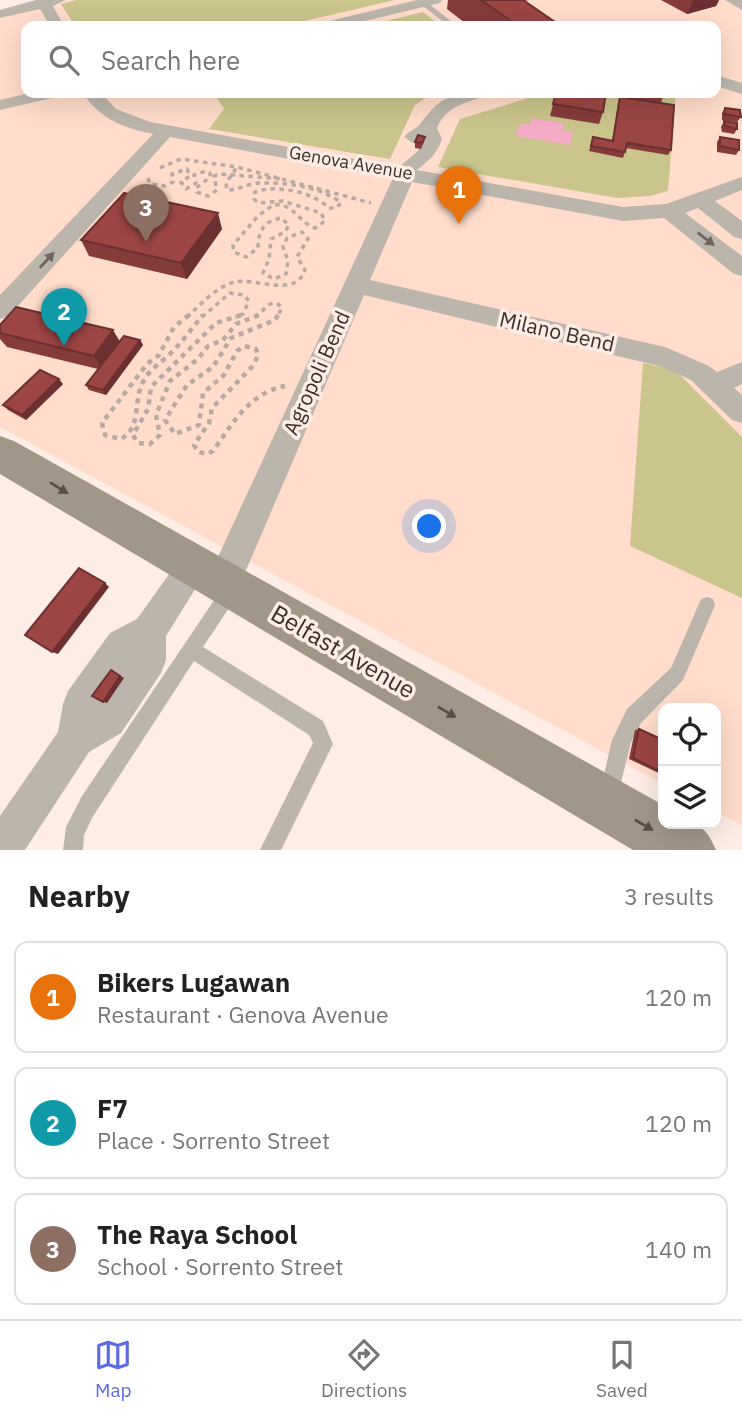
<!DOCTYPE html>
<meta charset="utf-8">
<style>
:root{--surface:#fff;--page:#f6f6f6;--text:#222;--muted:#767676;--line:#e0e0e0;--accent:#5d6ae2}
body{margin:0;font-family:"IBM Plex Sans",sans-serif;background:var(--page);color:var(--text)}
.controls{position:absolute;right:21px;bottom:21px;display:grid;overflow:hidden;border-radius:14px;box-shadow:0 7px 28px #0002}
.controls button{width:63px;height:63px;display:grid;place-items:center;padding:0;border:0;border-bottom:2px solid var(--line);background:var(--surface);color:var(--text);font:35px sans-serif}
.you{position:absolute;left:430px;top:527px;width:24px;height:24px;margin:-18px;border:5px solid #fff;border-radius:50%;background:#1a73e8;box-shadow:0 0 0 10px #1a73e833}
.badge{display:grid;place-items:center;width:46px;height:46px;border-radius:50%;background:var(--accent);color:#fff;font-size:23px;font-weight:700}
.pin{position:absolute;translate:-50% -58px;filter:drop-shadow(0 2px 4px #0008)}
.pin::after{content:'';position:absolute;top:37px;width:24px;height:21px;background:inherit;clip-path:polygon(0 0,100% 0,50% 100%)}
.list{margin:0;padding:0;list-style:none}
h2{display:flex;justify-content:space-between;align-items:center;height:91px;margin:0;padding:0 28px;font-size:30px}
h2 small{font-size:23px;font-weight:400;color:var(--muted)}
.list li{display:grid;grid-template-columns:46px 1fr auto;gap:21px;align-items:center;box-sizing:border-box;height:112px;margin:0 14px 14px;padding:0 14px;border:2px solid var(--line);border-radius:14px}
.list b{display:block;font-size:26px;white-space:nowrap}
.list p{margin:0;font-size:23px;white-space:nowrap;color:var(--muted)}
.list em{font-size:23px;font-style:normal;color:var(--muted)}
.icon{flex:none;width:38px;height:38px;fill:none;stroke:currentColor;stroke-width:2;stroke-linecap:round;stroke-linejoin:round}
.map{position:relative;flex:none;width:742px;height:850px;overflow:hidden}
.search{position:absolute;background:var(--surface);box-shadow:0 7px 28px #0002;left:21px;right:21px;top:21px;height:77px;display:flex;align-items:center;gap:18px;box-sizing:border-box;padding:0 24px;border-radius:14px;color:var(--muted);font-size:26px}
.sheet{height:469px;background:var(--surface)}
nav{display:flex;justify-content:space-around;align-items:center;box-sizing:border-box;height:98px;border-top:2px solid var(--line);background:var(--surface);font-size:19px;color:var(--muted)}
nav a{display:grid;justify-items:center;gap:4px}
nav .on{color:var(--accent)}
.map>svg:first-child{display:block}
.built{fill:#ffdccb;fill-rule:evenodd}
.green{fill:#cac48d}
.water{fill:#f5aac6}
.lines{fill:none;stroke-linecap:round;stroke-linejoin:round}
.path-far1{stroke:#b8a9a2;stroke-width:3.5;stroke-dasharray:4.5 4.5;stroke-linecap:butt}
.path{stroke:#b8a9a2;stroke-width:4.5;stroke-dasharray:5 5;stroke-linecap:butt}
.lane{fill:#bcb5ab;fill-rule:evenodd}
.street{fill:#bcb5ab;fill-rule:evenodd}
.secondary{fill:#a19789;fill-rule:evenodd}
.wall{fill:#863b3b}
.shaded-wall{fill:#6d3030}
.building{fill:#9c4545;stroke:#6d3030;stroke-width:2}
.oneway{fill:#6e655e}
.oneway2{fill:#594f47}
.labels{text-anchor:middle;stroke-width:7;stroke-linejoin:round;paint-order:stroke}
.far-street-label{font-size:18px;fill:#3a302b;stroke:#feede5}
.street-label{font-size:21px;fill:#3a302b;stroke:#feede5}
.near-street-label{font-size:24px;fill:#3a302b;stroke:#feede5}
</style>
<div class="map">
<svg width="742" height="850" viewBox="0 0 742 850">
<rect width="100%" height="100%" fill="#feede5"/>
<!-- built -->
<path class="built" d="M70,0H742V825L716,812V708H663V784L0,427V17ZM26,26H716V93H26Z"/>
<!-- green -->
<path class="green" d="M77,0H395L283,26H75L61,4Z
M423,12L441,26H365Z
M214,93H433L415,105L390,159L209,129L224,109Z
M545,93H676L668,191L650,196L617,198L438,167L460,119Z
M643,363L670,369L682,377L742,437V598L630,546Z"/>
<!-- water -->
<path class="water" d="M532,118L564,123L562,130L573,132L570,145L516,136L520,123L530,125Z"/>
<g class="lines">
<!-- path-far1 -->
<path class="path-far1" d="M160,168L181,159L237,167L371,203
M148,178L150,184L165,186L173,182L172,174L187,169L190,176L181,182L186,189L196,183L194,175L206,171L210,173V177L196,188L197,192L208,196L217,190L214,176L220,174L283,179
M187,317C201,304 217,286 235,282C255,277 295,299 305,270L297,257L308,239L302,232L287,238L283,247L288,261L286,274L274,279L263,273L269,259L271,239L285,232L289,225L281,218C264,221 258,231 258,248L246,257L234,252L233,245L258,216L273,205C293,202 298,222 315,228L325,221L321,213L283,201L258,203L254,199L255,192C276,184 313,192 329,208H336L341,203C323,187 284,182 260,183C249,183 239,190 227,190L226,183L237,167
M202,317L230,293L244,295L249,301L243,314L235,317
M255,317L270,304L277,303L282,308L277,317"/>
<!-- path -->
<path class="path" d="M189,315L174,327L159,355L147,364L102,423L105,435L121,439C143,426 132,400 144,380C149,370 163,361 171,353C183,341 193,327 203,315
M241,315L216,323L151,387L148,409L133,435L138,443L150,444L160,435L156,415L170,381L198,359L208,346L223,340L236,324L259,315
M278,315L275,320L231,338L213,367L187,385L165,420L175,434L199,425L203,393L224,375L237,351L244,346L256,349L258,356L252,367L212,408L209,423L194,445L198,452L207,454L213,451C233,423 249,393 285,386"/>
<!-- lane -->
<path class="lane" d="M415,0H424L457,26H449Z
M231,582L237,584L239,590L237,596L203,647L323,721L333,744L281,850H260L313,743L309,735L194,661L92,818L84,835L83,850H63L66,827L82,796L225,584Z
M707,597L713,599L715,605L683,680L641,723L631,742L616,803L609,806L602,803L599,796L612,740L627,709L671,668L701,599Z"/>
<!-- street -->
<path class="street" d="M36,0H66L53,6L64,26H50L40,9L0,18V10Z
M417,0H442L440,3L344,26H318L321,23Z
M725,0H742V10Z
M716,75L742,83V94L716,86Z
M29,93H59L56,97L0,110V100Z
M83,93H101L116,109L150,122L399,167L418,151L424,139L413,143L404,137C408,131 417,129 421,123C441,96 451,93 485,93L482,97C462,104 446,107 437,128L442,139C437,154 429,160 417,170L623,207L666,204L742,177V190L715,201L742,221V239L734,237L698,208L685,213L742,256V276L734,274L664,218L623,221L412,182L370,280L665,347L709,366L717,372L742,362V384L734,388L742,395V423L732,420L691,380L659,366L364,295L235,596L223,600L211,596L206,584L211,572L393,178L170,137L9,316L0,319V295L153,134C123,128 100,119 83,93Z
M193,551L204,556L209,567L166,636V660L161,673L121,733L89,752L25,850H0V816L58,732L63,704L68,691L110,633L137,619L182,556Z"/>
<!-- secondary -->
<path class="secondary" d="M0,436L14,441L663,805V824C694,824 703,819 716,850H633L0,474Z"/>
</g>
<!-- wall -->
<path class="wall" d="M448,0H529L524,1L554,26H469L447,9Z
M661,0H719L716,6L687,14Z
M556,93L603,112L599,124L550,116Z
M624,93H664L661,103L671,150L668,155L626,148L623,158L589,151L593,137L612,141L618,103L620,97L632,99V98L623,96Z
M725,108L741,117L737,122L722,120V113Z
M724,121L737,129L734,134L722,132L721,127Z
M425,137L424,142L421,149L415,148V142Z
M720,137L739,150L736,155L717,152V142Z
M222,229L187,279L89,256L81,240Z
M0,325L120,341L140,340L143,345L106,395L89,390L86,385L98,369L7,347L0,339Z
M63,384L26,420L8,410L3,405Z
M639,729L663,740V775L629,759L635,730Z"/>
<!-- shaded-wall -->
<path class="shaded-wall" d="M693,0H719L716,6L687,14Z
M555,22L554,26H538Z
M218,213L222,229L187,279L181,263Z
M113,330L122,345L103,371L94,356Z
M140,340L143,345L106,395L103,390Z
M59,379L63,384L26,420L22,415Z
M105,583L109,587L58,654L52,652Z
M111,670L124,678L107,703L103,702Z"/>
<!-- building -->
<path class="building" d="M481,0H523L555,22L538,26H518Z
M556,93H606L603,112L553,104Z
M637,93H664V97Z
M620,97L674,105L671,150L627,143L625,152L591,146L593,137L613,141Z
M725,108L740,110L741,117L724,114Z
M724,121L737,123V129L725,126Z
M418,135L425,137L422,143L415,142Z
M720,137L739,140V150L720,146Z
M124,193L218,213L181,263L81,240Z
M16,307L113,330L94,356L0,333V325Z
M124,336L140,340L103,390L86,385Z
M40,370L59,379L22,415L3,405Z
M79,568L105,583L52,652L25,635Z
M111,670L120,676L103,702L92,696Z
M639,729L663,740V773L633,758Z"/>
<!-- one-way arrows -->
<defs><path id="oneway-solid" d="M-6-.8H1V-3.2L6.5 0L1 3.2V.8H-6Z" transform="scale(1.75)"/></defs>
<g class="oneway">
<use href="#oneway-solid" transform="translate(706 239) rotate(38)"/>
<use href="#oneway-solid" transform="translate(47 260) rotate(-47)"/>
</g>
<g class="oneway2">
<use href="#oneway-solid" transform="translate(59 488) rotate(32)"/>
<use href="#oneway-solid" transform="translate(447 712) rotate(30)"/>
<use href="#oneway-solid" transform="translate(644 825) rotate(30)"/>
</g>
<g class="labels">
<!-- far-street labels -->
<g class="far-street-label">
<text transform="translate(351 163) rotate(10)" y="6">Genova Avenue</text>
</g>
<!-- street labels -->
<g class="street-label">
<text transform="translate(557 332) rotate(13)" y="7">Milano Bend</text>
<text transform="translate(317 373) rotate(-66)" y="7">Agropoli Bend</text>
</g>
<!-- near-street labels -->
<g class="near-street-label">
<text transform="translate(343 652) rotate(30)" y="8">Belfast Avenue</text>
</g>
</g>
</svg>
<div class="controls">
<button><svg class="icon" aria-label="locate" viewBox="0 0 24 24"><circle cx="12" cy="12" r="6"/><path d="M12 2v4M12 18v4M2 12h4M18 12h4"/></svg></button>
<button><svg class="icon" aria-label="layers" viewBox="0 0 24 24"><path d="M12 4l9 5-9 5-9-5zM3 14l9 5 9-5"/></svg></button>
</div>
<div class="you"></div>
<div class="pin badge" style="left:459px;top:224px;background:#e8710a">1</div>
<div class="pin badge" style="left:64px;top:346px;background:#0f9aa8">2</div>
<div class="pin badge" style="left:146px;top:242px;background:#8d6e63">3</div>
<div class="search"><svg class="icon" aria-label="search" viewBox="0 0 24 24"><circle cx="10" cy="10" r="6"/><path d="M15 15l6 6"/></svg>Search here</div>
</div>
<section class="sheet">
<h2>Nearby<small>3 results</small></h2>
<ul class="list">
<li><span class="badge" style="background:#e8710a">1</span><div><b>Bikers Lugawan</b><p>Restaurant · Genova Avenue</p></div><em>120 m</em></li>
<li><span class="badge" style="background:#0f9aa8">2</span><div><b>F7</b><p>Place · Sorrento Street</p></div><em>120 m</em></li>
<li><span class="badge" style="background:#8d6e63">3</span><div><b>The Raya School</b><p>School · Sorrento Street</p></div><em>140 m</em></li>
</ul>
</section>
<nav>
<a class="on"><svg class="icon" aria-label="map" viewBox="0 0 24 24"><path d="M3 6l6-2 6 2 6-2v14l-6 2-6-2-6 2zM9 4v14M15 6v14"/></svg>Map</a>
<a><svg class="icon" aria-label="directions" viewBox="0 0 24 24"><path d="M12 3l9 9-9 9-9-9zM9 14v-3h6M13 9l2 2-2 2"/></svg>Directions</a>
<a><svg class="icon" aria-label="saved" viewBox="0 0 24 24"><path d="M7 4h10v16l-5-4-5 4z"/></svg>Saved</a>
</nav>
